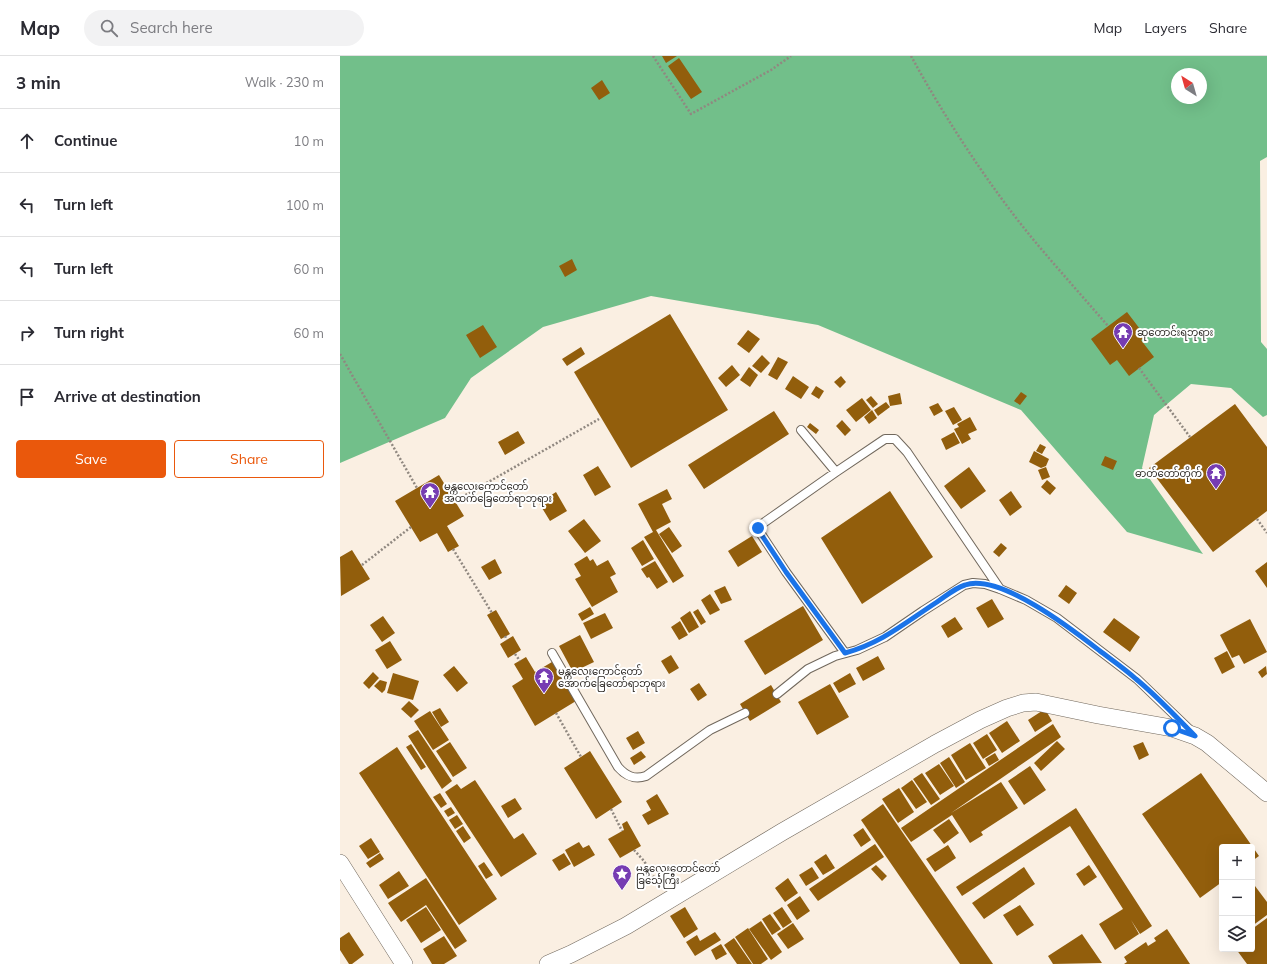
<!DOCTYPE html>
<meta charset="utf-8">
<style>
:root{--surface:#fff;--page:#f2f2f3;--text:#2b2b33;--muted:#7c7c81;--line:#e1e1e2;--accent:#ea580c}
body{margin:0;font-family:Mulish,"Noto Sans Myanmar",sans-serif;background:var(--page);color:var(--text)}
.controls{position:absolute;right:12px;bottom:12px;display:grid;overflow:hidden;border-radius:4px;box-shadow:0 4px 16px #0002}
.controls button{width:36px;height:36px;display:grid;place-items:center;padding:0;border:0;border-bottom:1px solid var(--line);background:var(--surface);color:var(--text);font:20px sans-serif}
.compass{position:absolute;left:831px;top:12px;width:36px;height:36px;border-radius:50%;background:var(--surface);box-shadow:0 4px 16px #0002;rotate:323deg}
.stop{position:absolute;width:12px;height:12px;margin:-9px;border:3px solid #1a73e8;border-radius:50%;background:#fff}
.stop.end{background:#1a73e8;border-color:#fff;box-shadow:0 1px 4px #0008}
.list{margin:0;padding:0;list-style:none}
h2{display:flex;justify-content:space-between;align-items:center;height:52px;margin:0;padding:0 16px;font-size:17px}
h2 small{font-size:13px;font-weight:400;color:var(--muted)}
.list li{display:grid;grid-template-columns:26px 1fr auto;gap:12px;align-items:center;box-sizing:border-box;height:64px;padding:0 16px;border-top:1px solid var(--line)}
.list b{display:block;font-size:15px;white-space:nowrap}
.list em{font-size:13px;font-style:normal;color:var(--muted)}
.actions{display:flex;gap:8px;padding:12px 16px}
.actions a{flex:1;padding:9px 0;border:1px solid var(--accent);border-radius:4px;text-align:center;font-size:14px;color:var(--accent)}
.actions .main{background:var(--accent);color:#fff}
.icon{flex:none;width:22px;height:22px;fill:none;stroke:currentColor;stroke-width:2;stroke-linecap:round;stroke-linejoin:round}
.map{position:relative;flex:none;width:927px;height:908px;overflow:hidden}
header{display:flex;align-items:center;gap:24px;box-sizing:border-box;height:56px;padding:0 20px;background:var(--surface);border-bottom:1px solid var(--line)}
header strong{font-size:19px}
nav{display:flex;gap:22px;margin-inline-start:auto;font-size:14px}
.search{width:280px;height:36px;background:var(--page);display:flex;align-items:center;gap:10px;box-sizing:border-box;padding:0 14px;border-radius:22px;color:var(--muted);font-size:15px}
main{display:flex}
aside{flex:1;background:var(--surface)}
.map>svg:first-child{display:block}
.forest{fill:#72bf8a;fill-rule:evenodd}
.building{fill:#925e0c}
.lines{fill:none;stroke-linecap:round;stroke-linejoin:round}
.service-casing{stroke:#71685d;stroke-width:10}
.minor-casing{stroke:#71685d;stroke-width:18}
.path{stroke:#908880;stroke-width:2.5;stroke-dasharray:2 2;stroke-linecap:butt}
.service{stroke:#fff;stroke-width:8}
.minor{stroke:#fff;stroke-width:17}
.route{stroke:#1a73e8;stroke-width:5}
.labels{text-anchor:middle;stroke-width:4;stroke-linejoin:round;paint-order:stroke}
.poi-label{font-size:10px;fill:#2a2622;stroke:#fff;text-anchor:start}
</style>
<header>
<strong>Map</strong>
<div class="search"><svg class="icon" aria-label="search" viewBox="0 0 24 24"><circle cx="10" cy="10" r="6"/><path d="M15 15l6 6"/></svg>Search here</div>
<nav><a>Map</a><a>Layers</a><a>Share</a></nav>
</header>
<main>
<aside>
<h2>3 min<small>Walk · 230 m</small></h2>
<ul class="list">
<li><svg class="icon" aria-label="ahead" viewBox="0 0 24 24"><path d="M12 20V5M6 11l6-6 6 6"/></svg><div><b>Continue</b></div><em>10 m</em></li>
<li><svg class="icon" aria-label="left" viewBox="0 0 24 24"><path d="M17 20v-9H6M10 6l-5 5 5 5"/></svg><div><b>Turn left</b></div><em>100 m</em></li>
<li><svg class="icon" aria-label="left" viewBox="0 0 24 24"><path d="M17 20v-9H6M10 6l-5 5 5 5"/></svg><div><b>Turn left</b></div><em>60 m</em></li>
<li><svg class="icon" aria-label="right" viewBox="0 0 24 24"><path d="M7 20v-9h11M14 6l5 5-5 5"/></svg><div><b>Turn right</b></div><em>60 m</em></li>
<li><svg class="icon" aria-label="arrive" viewBox="0 0 24 24"><path d="M6 21V4h12l-3 4 3 4H6"/></svg><div><b>Arrive at destination</b></div></li>
</ul>
<div class="actions"><a class="main">Save</a><a>Share</a></div>
</aside>
<div class="map">
<svg width="927" height="908" viewBox="0 0 927 908">
<rect width="100%" height="100%" fill="#faefe2"/>
<!-- forest -->
<path class="forest" d="M0,0H927V101L920,105L921,286L927,293V359L923,361L891,332L851,328L814,359L802,412L863,498L787,476L681,354L478,269L311,240L203,271L131,322L105,362L0,407ZM837,18H861V42H837Z"/>
<!-- building -->
<path class="building" d="M322,0H337L326,7Z
M339,2L362,36L351,43L328,10Z
M262,24L270,37L259,44L251,32Z
M232,203L237,214L225,221L219,210Z
M787,256L806,281L801,284L814,301L789,320L777,304L770,309L751,283Z
M330,258L388,354L291,412L234,316Z
M143,269L157,291L140,302L126,279Z
M408,274L420,283L409,297L397,288Z
M241,291L245,298L227,310L222,303Z
M422,299L430,307L421,317L412,310Z
M438,301L448,306L437,324L428,319Z
M392,309L400,319L386,331L378,322Z
M409,311L418,319L410,331L400,324Z
M453,320L469,331L461,343L445,333Z
M501,320L506,326L500,332L494,326Z
M476,330L484,335L479,343L471,338Z
M681,336L687,340L680,349L674,345Z
M560,337L562,348L550,350L548,340Z
M531,340L538,348L533,352L526,344Z
M522,342L531,354L516,366L506,354Z
M546,346L550,351L538,360L534,354Z
M598,347L603,355L594,360L589,351Z
M895,348L927,391V455L873,496L809,412Z
M614,351L622,364L613,369L605,355Z
M532,354L537,362L529,368L524,361Z
M434,355L449,378L364,433L348,409Z
M630,361L637,374L628,378L631,383L622,388L614,373L619,371L617,368Z
M502,364L511,374L505,380L496,370Z
M470,367L479,374L476,378L467,371Z
M178,375L185,387L165,399L158,386Z
M614,376L620,387L606,394L601,383Z
M700,388L706,391L702,398L696,395Z
M694,395L709,403L706,410L701,412L689,406Z
M765,400L777,405L773,414L761,409Z
M258,410L271,431L255,440L243,419Z
M629,411L646,435L621,453L604,430Z
M706,411L710,421L702,424L698,414Z
M99,419L124,460L107,470L119,490L108,496L97,477L80,486L55,445Z
M707,424L716,432L710,439L701,431Z
M327,433L332,443L322,448L331,466L316,474L344,520L333,527L304,481L313,476L298,448Z
M550,435L593,501L522,548L481,482Z
M671,435L682,451L670,460L659,444Z
M216,436L227,455L210,465L199,447Z
M244,463L261,485L245,497L228,475Z
M329,471L342,490L332,497L319,478Z
M412,480L422,496L398,511L388,495Z
M303,484L314,503L302,510L291,492Z
M661,487L667,492L659,501L653,496Z
M12,494L30,523L1,540L0,501Z
M247,500L250,505L253,503L257,510L268,504L276,518L270,521L278,536L252,551L235,523L241,520L234,508Z
M155,503L162,517L149,524L141,511Z
M315,505L328,526L317,533L309,521L307,522L301,513Z
M927,506V532L915,515Z
M726,529L737,537L729,548L718,540Z
M385,530L392,544L381,548L374,535Z
M370,538L380,554L370,559L361,544Z
M652,543L664,563L648,572L636,552Z
M463,550L483,584L425,619L404,585Z
M250,551L254,558L242,565L238,558Z
M358,553L366,566L361,569L353,556Z
M156,554L170,578L161,583L147,559Z
M350,555L359,571L349,577L340,562Z
M265,557L273,572L251,583L243,567Z
M43,560L55,577L42,586L30,569Z
M615,561L623,573L608,582L601,570Z
M774,562L800,581L790,596L763,576Z
M910,563L927,596L904,608L899,599L892,602L880,579Z
M340,565L348,579L339,584L331,571Z
M240,579L254,606L233,616L219,590Z
M173,580L181,594L168,602L160,588Z
M50,585L62,604L47,613L35,594Z
M887,595L895,611L882,618L874,602Z
M331,599L339,612L329,618L321,605Z
M538,600L545,613L523,625L516,612Z
M186,601L195,616L212,606L236,645L195,670L172,630L183,623L174,608Z
M114,610L128,627L117,636L103,619Z
M926,610L927,618L922,622L918,616Z
M33,616L39,622L29,633L23,627Z
M53,617L79,625L73,644L47,637Z
M510,617L516,628L499,637L493,627Z
M40,624L47,626L45,634L42,637L34,630Z
M359,627L367,639L358,645L350,633Z
M490,628L509,661L477,679L458,646Z
M431,629L441,646L410,665L400,648Z
M69,645L79,654L71,662L61,653Z
M100,652L109,666L101,671L92,656Z
M705,653L712,665L695,676L688,664Z
M90,655L109,684L93,694L74,665Z
M667,665L680,685L662,697L649,677Z
M713,668L721,681L611,757L661,726L678,752L641,776L643,779L630,787L612,759L571,786L561,772Z
M78,674L112,725L102,733L68,680Z
M298,675L305,687L293,694L286,682Z
M647,678L657,694L643,703L633,687Z
M717,685L725,693L701,715L694,707Z
M110,686L127,712L113,721L96,695Z
M803,686L809,699L799,704L793,690Z
M630,687L646,712L626,724L611,699Z
M71,688L86,711L81,714L66,691Z
M57,691L157,843L119,869L19,717Z
M250,695L282,746L256,763L224,712Z
M301,695L306,701L294,709L290,702Z
M655,697L659,704L649,710L645,703Z
M609,701L625,726L616,732L600,707Z
M599,708L614,730L600,739L585,717Z
M690,710L706,734L684,749L668,725Z
M582,717L600,743L591,749L573,723Z
M861,717L919,800L912,805V791H882V826L860,842L802,758Z
M135,724L174,783L183,777L197,798L161,821L105,736L117,728L121,733Z
M572,724L587,746L576,753L561,732Z
M559,732L574,756L558,767L542,743Z
M100,737L107,748L101,752L93,741Z
M317,738L329,758L308,769L302,759L311,754L306,745Z
M175,742L182,753L168,762L161,750Z
M543,748L653,908H620L521,764Z
M111,751L115,757L108,761L104,755Z
M736,752L812,870L800,878L791,864L799,878L775,894L759,868L783,853L730,770L622,840L616,831Z
M117,759L123,768L115,773L109,764Z
M609,763L619,777L604,788L593,774Z
M287,765L301,790L280,802L268,783L284,774L282,768Z
M123,770L131,782L124,787L116,775Z
M523,772L531,784L521,791L513,779Z
M31,782L40,796L28,803L19,790Z
M239,786L243,792L249,789L255,799L234,811L225,794Z
M535,788L544,801L478,845L469,833Z
M608,789L616,802L595,816L586,803Z
M40,797L44,803L30,812L26,807Z
M224,797L231,808L219,815L212,804Z
M486,798L495,812L483,819L474,806Z
M144,806L153,819L146,823L138,810Z
M536,809L547,820L542,825L531,813Z
M749,809L757,821L744,830L736,818Z
M472,811L479,822L466,830L459,819Z
M684,811L695,828L644,863L632,847Z
M59,815L69,830L48,843L39,829Z
M86,822L127,885L115,893L86,849L61,866L48,847Z
M448,822L458,837L445,846L435,832Z
M912,826L927,846V859L912,870Z
M460,840L470,855L457,864L447,849Z
M680,849L694,869L677,880L663,859Z
M86,851L101,874L81,887L66,864Z
M345,851L358,873L344,882L330,860Z
M442,851L452,866L443,872L433,857Z
M430,858L441,873L432,879L422,863Z
M927,862V908H907L896,893H912V873Z
M421,865L442,896L431,904L409,873Z
M453,867L464,883L448,893L437,878Z
M408,872L428,903L421,908H413L395,881Z
M827,873L850,908H784L787,906L784,901L806,886L808,890L816,885L814,882Z
M9,876L24,899L12,908H9L0,894V882Z
M375,876L381,884L355,900L346,886L357,879L360,885Z
M742,878L762,907L713,908L708,900Z
M104,880L117,900L104,908H92L83,893Z
M394,882L412,908H397L384,889Z
M381,888L387,898L376,904L371,894Z"/>
<g class="lines">
<!-- service casing -->
<g class="service-casing">
<path id="service" d="M461,374L496,416
M212,597L278,711C286,720 294,724 306,720L370,674L405,657
M505,597L446,516L421,478L418,472L422,468L496,416L545,383H555L567,396L660,533
M437,638L468,613L495,600L517,594L545,581L583,555L624,529L633,527L645,528L660,533L686,544L717,562L797,623L849,673"/>
</g>
<!-- minor casing -->
<g class="minor-casing">
<path id="minor" d="M0,807L64,908
M208,908L231,898L286,870L442,776L595,688L640,664L667,652L683,647L696,646L758,659L832,672L855,680L867,687L927,737"/>
</g>
<!-- path -->
<path class="path" d="M313,0L351,58L431,14L451,0
M571,0C605,62 648,128 692,182C717,212 743,241 768,270
M0,298L77,432
M799,312L850,381
M115,445L259,363
M917,463L927,477
M113,493L152,557
M22,509L71,471
M165,580L167,584
M175,598L180,605
M216,657L241,701
M271,753L282,775
M294,794L304,805L320,831"/>
<!-- service -->
<use href="#service" class="service"/>
<!-- minor -->
<use href="#minor" class="minor"/>
</g>
<g class="lines">
<!-- route -->
<path class="route" d="M418,472L421,478L446,516L505,597C542,587 566,566 597,546C606,540 615,532 625,529C660,517 733,574 760,595C772,604 785,613 796,623C817,640 836,661 855,680L832,672"/>
</g>
<!-- icons -->
<defs>
<g id="temple-pin" transform="scale(1)"><path d="M0 17L-7.5 6A9.5 9.5 0 1 1 7.5 6Z" fill="#763cb2" stroke="#fff"/><path d="M0-6L5-2H3V0L6.5 2.5H4V6H1.5V3h-3V6H-4V2.5H-6.5L-3 0V-2H-5Z" fill="#fff"/></g>
<g id="sight-pin" transform="scale(1)"><path d="M0 17L-7.5 6A9.5 9.5 0 1 1 7.5 6Z" fill="#763cb2" stroke="#fff"/><path d="M0-6L1.8-2.2L6-1.7L2.9 1.2L3.7 5.4L0 3.3L-3.7 5.4L-2.9 1.2L-6-1.7L-1.8-2.2Z" fill="#fff"/></g>
</defs>
<g fill-rule="evenodd">
<use href="#temple-pin" x="783" y="276"/>
<use href="#temple-pin" x="876" y="417"/>
<use href="#temple-pin" x="90" y="436"/>
<use href="#temple-pin" x="204" y="621"/>
<use href="#sight-pin" x="282" y="818"/>
</g>
<g class="labels">
<!-- poi labels -->
<g class="poi-label">
<text x="797" y="280">ဆုတောင်းရဘုရား</text>
<text x="862" y="421" text-anchor="end">ဓာတ်တော်တိုက်</text>
<text x="104" y="434">မန္တ‌လေးတောင်တော်<tspan x="104" dy="12">အထက်ခြေတော်ရာဘုရား‌</tspan></text>
<text x="218" y="619">မန္တ‌လေးတောင်တော်<tspan x="218" dy="12">အောက်ခြေတော်ရာဘုရား‌</tspan></text>
<text x="296" y="816">မန္တလေးတောင်တော်<tspan x="296" dy="12">‌ခြင်္သေ့ကြီး</tspan></text>
</g>
</g>
</svg>
<div class="controls">
<button>+</button>
<button>−</button>
<button><svg class="icon" aria-label="layers" viewBox="0 0 24 24"><path d="M12 4l9 5-9 5-9-5zM3 14l9 5 9-5"/></svg></button>
</div>
<svg class="compass" viewBox="-18 -18 36 36"><path d="M0-13l5 13h-10z" fill="#e53935"/><path d="M0 13l5-13h-10z" fill="#7c7c81"/></svg>
<div class="stop" style="left:832px;top:672px"></div>
<div class="stop end" style="left:418px;top:472px"></div>
</div>
</main>
